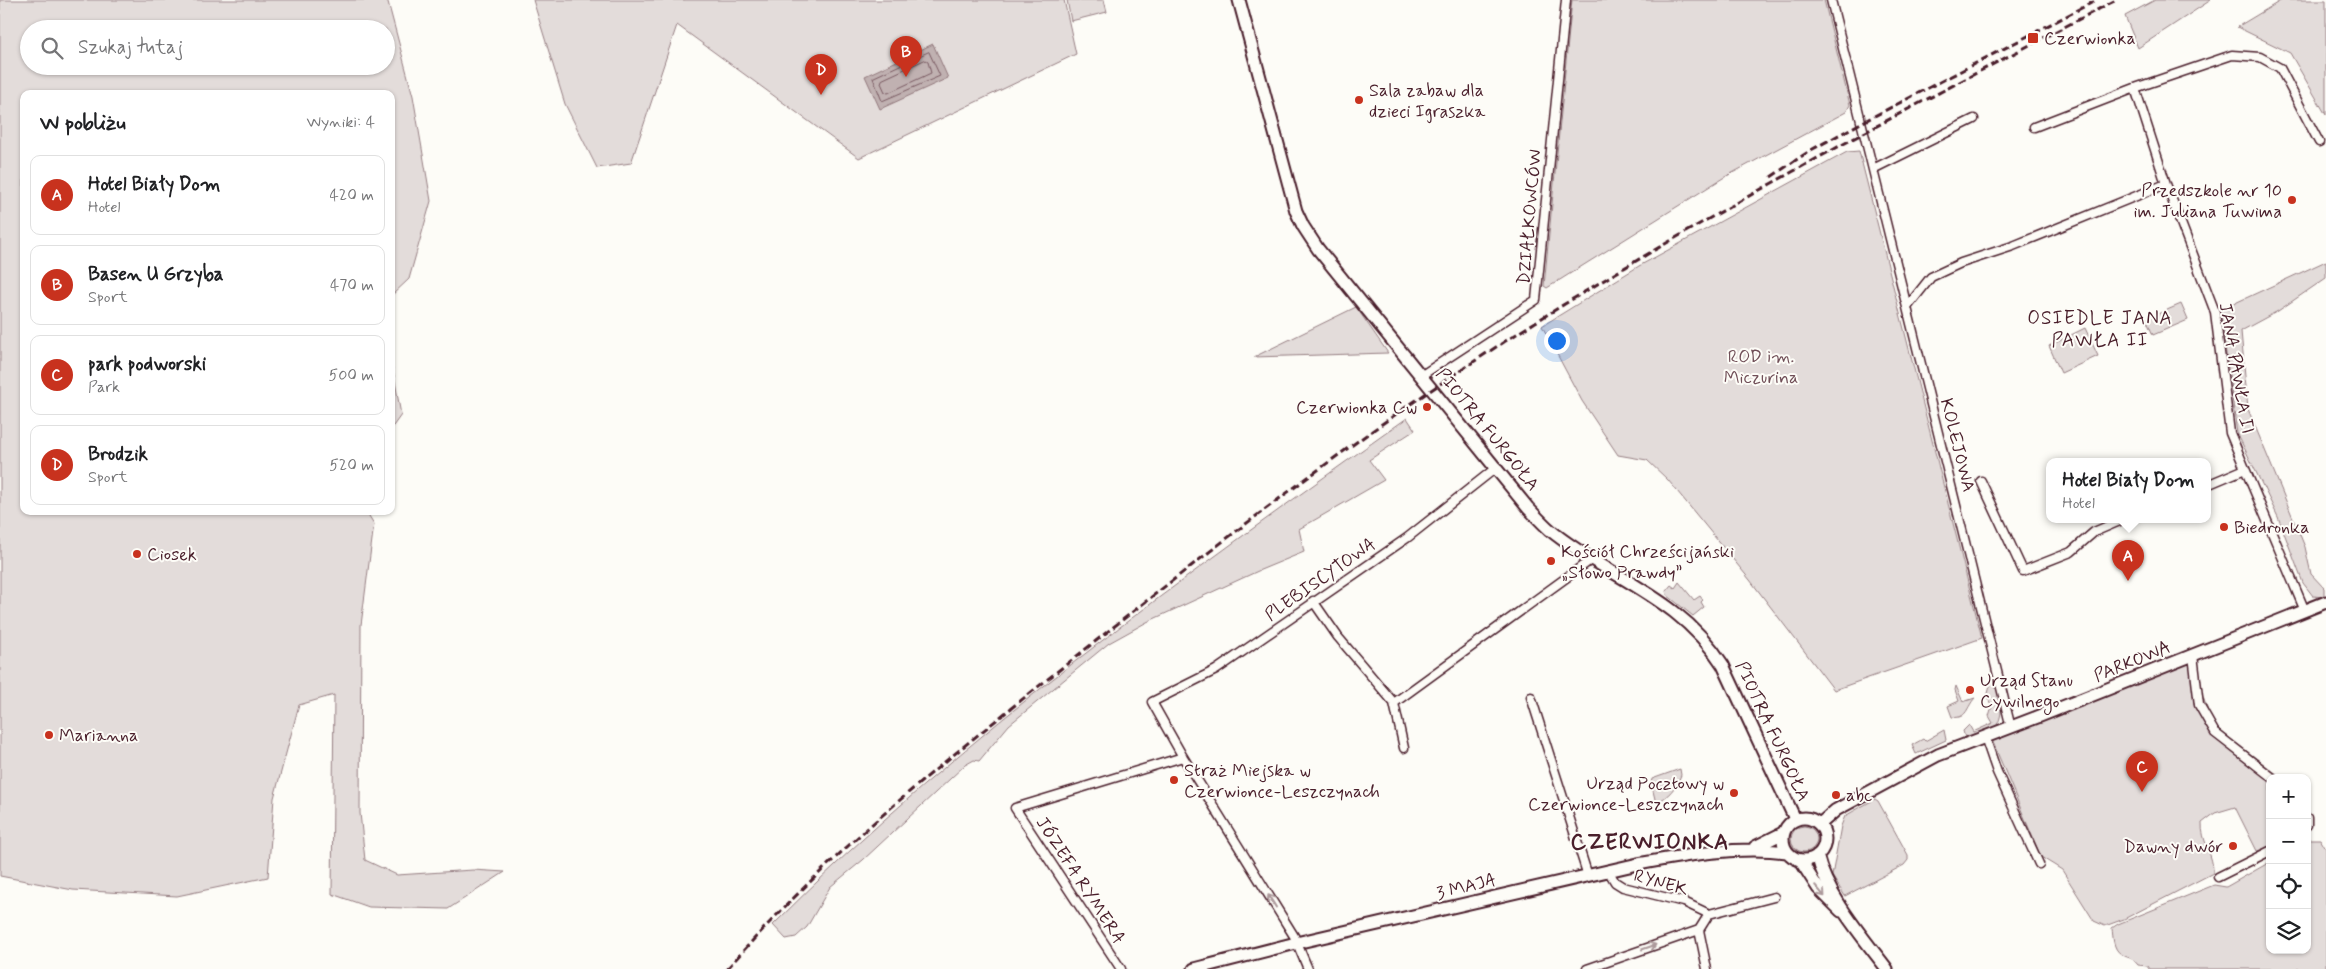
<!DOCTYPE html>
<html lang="pl">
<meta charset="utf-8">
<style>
:root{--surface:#fff;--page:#f2f2f2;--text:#202124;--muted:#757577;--line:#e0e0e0;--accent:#c8321e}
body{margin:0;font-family:Mynerve,sans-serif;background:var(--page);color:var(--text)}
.controls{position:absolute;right:15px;bottom:15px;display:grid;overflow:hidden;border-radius:10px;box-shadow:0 1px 4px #0004}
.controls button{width:45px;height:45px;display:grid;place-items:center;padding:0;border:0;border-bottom:1px solid var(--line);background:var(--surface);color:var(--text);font:25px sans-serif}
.you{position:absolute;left:1556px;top:340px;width:18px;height:18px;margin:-12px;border:4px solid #fff;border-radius:50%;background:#1a73e8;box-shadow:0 0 0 8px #1a73e833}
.badge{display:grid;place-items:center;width:32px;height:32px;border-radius:50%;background:var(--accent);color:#fff;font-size:16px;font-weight:700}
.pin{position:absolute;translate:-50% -41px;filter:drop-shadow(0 1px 2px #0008)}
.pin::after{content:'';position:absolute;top:26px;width:18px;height:15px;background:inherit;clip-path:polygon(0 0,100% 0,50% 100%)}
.popup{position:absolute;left:2046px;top:458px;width:165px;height:65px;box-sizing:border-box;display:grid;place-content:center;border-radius:10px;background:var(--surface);filter:drop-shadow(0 1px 4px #0005);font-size:16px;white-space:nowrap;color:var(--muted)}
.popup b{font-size:19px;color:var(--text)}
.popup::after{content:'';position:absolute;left:50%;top:100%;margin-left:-10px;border:10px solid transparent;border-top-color:var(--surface)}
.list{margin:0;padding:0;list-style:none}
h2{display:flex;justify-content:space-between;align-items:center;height:65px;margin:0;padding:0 20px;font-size:21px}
h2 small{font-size:16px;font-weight:400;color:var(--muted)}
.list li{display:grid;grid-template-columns:32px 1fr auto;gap:15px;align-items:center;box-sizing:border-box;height:80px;margin:0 10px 10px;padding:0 10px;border:1px solid var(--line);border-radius:10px}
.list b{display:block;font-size:19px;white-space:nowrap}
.list p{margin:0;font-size:16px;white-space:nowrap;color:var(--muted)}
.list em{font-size:16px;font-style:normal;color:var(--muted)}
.icon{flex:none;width:28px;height:28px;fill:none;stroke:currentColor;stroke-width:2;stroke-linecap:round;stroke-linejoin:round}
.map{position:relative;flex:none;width:2326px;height:969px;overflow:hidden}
.search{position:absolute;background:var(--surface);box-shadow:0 1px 4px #0004;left:20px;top:20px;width:375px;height:55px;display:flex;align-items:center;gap:12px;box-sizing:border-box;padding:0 18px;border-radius:28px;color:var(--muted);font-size:19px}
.panel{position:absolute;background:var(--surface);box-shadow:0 1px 4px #0004;left:20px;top:90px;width:375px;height:425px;border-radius:10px}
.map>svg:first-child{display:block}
.green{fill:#e3dcda;stroke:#967e82;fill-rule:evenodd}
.water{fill:#c0b1b1;stroke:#91777b}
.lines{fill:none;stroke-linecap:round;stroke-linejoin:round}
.shore{stroke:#795961;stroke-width:1}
.street-casing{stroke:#4a1f2b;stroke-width:11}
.secondary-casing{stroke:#4a1f2b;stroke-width:15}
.street{stroke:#fdfcf7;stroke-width:8}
.secondary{stroke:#fdfcf7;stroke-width:11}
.rail{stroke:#4a1f2b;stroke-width:3;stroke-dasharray:8 4;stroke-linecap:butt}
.oneway{stroke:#ac999b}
.poi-dot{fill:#c8321e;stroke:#fdfcf7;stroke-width:2}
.labels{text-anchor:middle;stroke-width:4;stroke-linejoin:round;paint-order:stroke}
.poi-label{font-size:18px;fill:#4a1f2b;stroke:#fdfcf7;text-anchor:start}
.street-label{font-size:18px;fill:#4a1f2b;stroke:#fdfcf7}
.park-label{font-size:18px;fill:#704e57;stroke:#fdfcf7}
.neighbourhood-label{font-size:19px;letter-spacing:1px;fill:#4a1f2b;stroke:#fdfcf7}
.district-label{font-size:22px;font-weight:bold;letter-spacing:1px;fill:#4a1f2b;stroke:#fdfcf7}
</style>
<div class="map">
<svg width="2326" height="969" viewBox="0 0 2326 969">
<rect width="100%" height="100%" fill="#fdfcf7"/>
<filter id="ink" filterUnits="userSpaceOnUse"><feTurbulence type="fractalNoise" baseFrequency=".02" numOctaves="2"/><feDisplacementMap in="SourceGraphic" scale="10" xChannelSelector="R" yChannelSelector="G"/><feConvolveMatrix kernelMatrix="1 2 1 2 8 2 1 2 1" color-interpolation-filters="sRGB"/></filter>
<g filter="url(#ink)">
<!-- green -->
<path class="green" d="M0,0H386L388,2L413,96L431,201L409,279L391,296V94H24V511H366L374,524L361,625L360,813L365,860L397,875L473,870L505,872L448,909L369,907L332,894L334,695L299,705L274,798L268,877L177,896L73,890L0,876ZM29,29H386V66H29Z
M533,0H1064L1076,54L859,158L677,25L631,163L597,168L565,104Z
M1067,0H1104L1107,12L1071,21Z
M1572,0H1824L1850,105L1846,112L1723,178L1547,288L1544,286Z
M2155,0H2211L2138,48L2125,16Z
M2282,0H2326V115L2290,53L2237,27Z
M1859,151L1982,638L1834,690L1750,580L1668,480L1647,460L1618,455L1582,401L1542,326L1639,266L1847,152Z
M2326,261V278L2278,311L2241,331L2248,409L2305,547L2311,574L2324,588V597L2313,596L2303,583L2278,517L2237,433L2220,310Z
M2181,304L2188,320L2153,335L2146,319Z
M1356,307L1388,353L1254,357Z
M2085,328L2098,356L2061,373L2049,346Z
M391,359L401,415L391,429Z
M1407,418L1415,430L1369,460L1384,480L1299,529L1304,552L1258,571L1147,622L1109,643L1009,725L979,761L974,760L965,765L863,860L830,887L807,927L796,937L786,939L773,925C964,733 1187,575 1407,418Z
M1679,582L1694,600L1700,596L1703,600L1701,602L1704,607L1693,616L1667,595L1666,591L1671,585L1675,588Z
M2186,662L2193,669L2213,725L2282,778H2270V847L2257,851L2235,807L2215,813L2202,823C2201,841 2214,855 2213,873L2124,919L2105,926L2094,921L2062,870L2041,857L1992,740Z
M1996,678C2000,694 2006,713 1995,728L1965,738L1963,731L1969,725L1973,732L1993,723L1989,716L1992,706L1987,697L1992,679Z
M1956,686L1963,702L1975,698C1967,706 1967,720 1952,717L1948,706L1959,701L1955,690Z
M1944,730L1946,740L1916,754L1912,745L1923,739L1925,741Z
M1680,769L1681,775C1676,788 1668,797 1656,803L1651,783L1652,779Z
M1875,799L1878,801L1908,855V860L1904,865L1845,896L1832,876L1841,826L1845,816Z
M1791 839a13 13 0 1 1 26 0a13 13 0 1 1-26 0Z
M2307,839H2320L2326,849V969H2149L2147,966L2138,965C2131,956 2129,959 2121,954C2113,949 2113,937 2112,928L2118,924L2214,885L2226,887L2270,862V950H2307Z"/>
<!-- water -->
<path class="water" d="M933,44L948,78L880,109L865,76Z"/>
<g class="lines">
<!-- shore -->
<path class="shore" d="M929,52L940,76L882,101L873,78Z
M925,60L928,62L931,73L888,93L885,92L881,83L882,80Z"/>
<!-- street casing -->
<g class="street-casing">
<path id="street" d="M1831,0L2011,728
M2034,127L2135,88
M1873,169L1974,119
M2166,184L2135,88L2232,55L2260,57L2280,68L2319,142
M1908,306L1931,277L1961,263L2013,246L2166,184L2215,312L2230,433L2305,611
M1422,375L1536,300L1566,0
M1981,481L2023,571L2071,552L2094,532L2122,520
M2207,485L2245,469
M1313,601L1338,637L1394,703L1592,559
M2193,655L2199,705L2215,733L2273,778
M1531,697L1588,876
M1394,703L1404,748
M1985,737L1997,772L2039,864
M2307,818V825
M2218,877L2270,851
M1709,914L1774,897
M1699,930L1707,969
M1121,969L1015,808L1183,757
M1308,969L1294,936L1183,757L1152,702L1216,670L1407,538L1497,467
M1587,969L1699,930L1709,914L1684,902L1623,887L1615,882L1609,872"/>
</g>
<!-- secondary casing -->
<g class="secondary-casing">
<path id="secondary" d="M1239,0L1296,211L1303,226L1318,249L1528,508C1535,515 1542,523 1550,530C1610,579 1679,596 1723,665L1795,819
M1783 839a21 21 0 1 1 42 0a21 21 0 1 1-42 0Z
M1820,824L1836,810L1938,755L2040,716L2326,602
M1755,847L1783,833
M1817,855C1827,896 1862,936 1887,969
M1800,860L1818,888L1841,911
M1194,969L1296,943L1638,864C1687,855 1737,846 1787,852"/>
</g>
<!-- street -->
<use href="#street" class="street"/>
<!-- secondary -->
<use href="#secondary" class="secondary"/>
<!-- rail -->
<path class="rail" d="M1771,177L1811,150L1861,123L2097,0
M727,969C830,851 954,753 1077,656C1215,546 1355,437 1504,342C1701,216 1909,108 2116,0"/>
</g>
<!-- one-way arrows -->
<defs><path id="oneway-shaft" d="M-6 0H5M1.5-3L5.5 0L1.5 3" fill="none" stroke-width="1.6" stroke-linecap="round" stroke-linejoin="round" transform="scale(1.25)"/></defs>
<g class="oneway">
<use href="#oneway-shaft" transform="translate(1820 891) rotate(50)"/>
<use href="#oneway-shaft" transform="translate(1272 901) rotate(-122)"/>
<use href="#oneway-shaft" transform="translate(1649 947) rotate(-19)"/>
</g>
</g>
<!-- markers -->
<g class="poi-dot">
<rect x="2027" y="32" width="12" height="12" rx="2.5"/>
<circle cx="1359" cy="100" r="5"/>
<circle cx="2292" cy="200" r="5"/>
<circle cx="1427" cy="407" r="5"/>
<circle cx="2224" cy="527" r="5"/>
<circle cx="137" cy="554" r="5"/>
<circle cx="1551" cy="561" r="5"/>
<circle cx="1970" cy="690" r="5"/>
<circle cx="49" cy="735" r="5"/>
<circle cx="1174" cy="780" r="5"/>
<circle cx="1734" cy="793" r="5"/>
<circle cx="1836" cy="795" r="5"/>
<circle cx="2233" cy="846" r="5"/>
</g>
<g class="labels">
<!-- poi labels -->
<g class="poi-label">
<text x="2044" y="44">Czerwionka</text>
<text x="1369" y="96">Sala zabaw dla<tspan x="1369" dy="21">dzieci Igraszka</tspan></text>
<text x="2282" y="196" text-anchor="end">Przedszkole nr 10<tspan x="2282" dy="21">im. Juliana Tuwima</tspan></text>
<text x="1417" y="413" text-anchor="end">Czerwionka Cw</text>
<text x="2234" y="533">Biedronka</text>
<text x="1561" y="557">Kościół Chrześcijański<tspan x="1561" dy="21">„Słowo Prawdy”</tspan></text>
<text x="147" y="560">Ciosek</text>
<text x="1980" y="686">Urząd Stanu<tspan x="1980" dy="21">Cywilnego</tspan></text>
<text x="59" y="741">Marianna</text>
<text x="1184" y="776">Straż Miejska w<tspan x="1184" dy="21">Czerwionce-Leszczynach</tspan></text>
<text x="1724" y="789" text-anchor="end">Urząd Pocztowy w<tspan x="1724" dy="21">Czerwionce-Leszczynach</tspan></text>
<text x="1846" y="801">abc</text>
<text x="2223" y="852" text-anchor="end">Dawny dwór</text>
</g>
<!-- street labels -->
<g class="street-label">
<text transform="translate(1529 217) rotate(-85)" y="6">DZIAŁKOWCÓW</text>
<text transform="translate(2237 368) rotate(80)" y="6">JANA PAWŁA II</text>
<text transform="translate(1488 429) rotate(51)" y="6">PIOTRA FURGOŁA</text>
<text transform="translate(1958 445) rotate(76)" y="6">KOLEJOWA</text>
<text transform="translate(1320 579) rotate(-35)" y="6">PLEBISCYTOWA</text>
<text transform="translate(2132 661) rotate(-22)" y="6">PARKOWA</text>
<text transform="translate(1773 731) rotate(65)" y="6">PIOTRA FURGOŁA</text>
<text transform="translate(1081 880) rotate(57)" y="6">JÓZEFA RYMERA</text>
<text transform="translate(1661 882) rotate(16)" y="6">RYNEK</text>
<text transform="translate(1466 886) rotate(-14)" y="6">3 MAJA</text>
</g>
<!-- park labels -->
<g class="park-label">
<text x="1761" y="362">ROD im.<tspan x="1761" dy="21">Miczurina</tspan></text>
</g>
<!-- neighbourhood labels -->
<g class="neighbourhood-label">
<text x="2100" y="324">OSIEDLE JANA<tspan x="2100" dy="22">PAWŁA II</tspan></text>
</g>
<!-- district labels -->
<g class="district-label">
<text x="1650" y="849">CZERWIONKA</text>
</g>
</g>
</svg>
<div class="controls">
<button>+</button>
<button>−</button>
<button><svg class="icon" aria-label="locate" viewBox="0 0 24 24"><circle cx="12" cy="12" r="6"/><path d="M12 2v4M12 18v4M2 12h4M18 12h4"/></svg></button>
<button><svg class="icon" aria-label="layers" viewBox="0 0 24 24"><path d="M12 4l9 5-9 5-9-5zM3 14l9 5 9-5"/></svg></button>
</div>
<div class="you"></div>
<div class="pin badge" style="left:2128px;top:581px">A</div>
<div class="popup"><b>Hotel Biały Dom</b>Hotel</div>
<div class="pin badge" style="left:906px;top:77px">B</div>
<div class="pin badge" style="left:2142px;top:792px">C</div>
<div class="pin badge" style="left:821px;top:95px">D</div>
<div class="search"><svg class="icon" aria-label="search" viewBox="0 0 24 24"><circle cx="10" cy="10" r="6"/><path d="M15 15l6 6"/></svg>Szukaj tutaj</div>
<section class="panel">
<h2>W pobliżu<small>Wyniki: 4</small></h2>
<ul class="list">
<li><span class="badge">A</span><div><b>Hotel Biały Dom</b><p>Hotel</p></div><em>420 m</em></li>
<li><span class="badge">B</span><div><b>Basen U Grzyba</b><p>Sport</p></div><em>470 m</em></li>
<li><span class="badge">C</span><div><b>park podworski</b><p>Park</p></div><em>500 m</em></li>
<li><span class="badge">D</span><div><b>Brodzik</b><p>Sport</p></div><em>520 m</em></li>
</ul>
</section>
</div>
